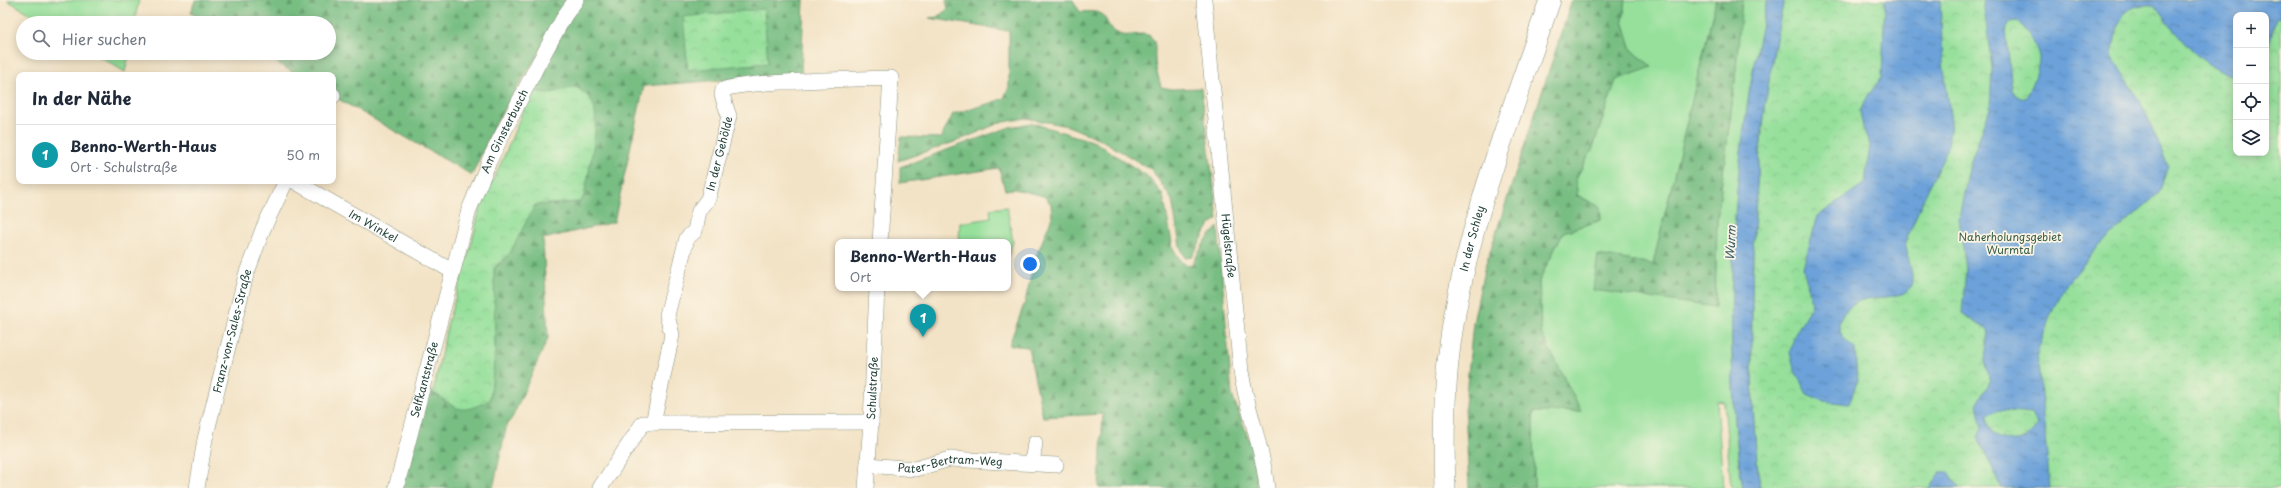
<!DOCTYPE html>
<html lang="de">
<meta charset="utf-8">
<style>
:root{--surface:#fff;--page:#f2f2f3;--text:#1f2937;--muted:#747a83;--line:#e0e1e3;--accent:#2563eb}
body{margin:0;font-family:"Playpen Sans",sans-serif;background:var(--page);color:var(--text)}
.controls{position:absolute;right:12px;top:12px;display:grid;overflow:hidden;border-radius:8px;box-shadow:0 2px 10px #0003}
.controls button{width:36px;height:36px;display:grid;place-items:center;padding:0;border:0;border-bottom:1px solid var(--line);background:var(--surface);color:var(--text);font:20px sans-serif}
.you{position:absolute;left:1030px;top:264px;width:14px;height:14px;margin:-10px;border:3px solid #fff;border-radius:50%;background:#1a73e8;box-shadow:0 0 0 6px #1a73e833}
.badge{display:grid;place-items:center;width:26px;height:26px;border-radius:50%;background:var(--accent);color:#fff;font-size:13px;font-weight:700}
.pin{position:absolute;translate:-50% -33px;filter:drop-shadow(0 1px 2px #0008)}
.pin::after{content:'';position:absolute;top:21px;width:14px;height:12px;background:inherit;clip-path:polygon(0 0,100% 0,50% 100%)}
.popup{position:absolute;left:835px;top:239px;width:176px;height:52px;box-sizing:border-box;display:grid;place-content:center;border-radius:8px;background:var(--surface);filter:drop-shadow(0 1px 3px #0005);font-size:13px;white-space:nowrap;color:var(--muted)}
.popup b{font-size:15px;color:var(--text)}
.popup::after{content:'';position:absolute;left:50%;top:100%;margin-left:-8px;border:8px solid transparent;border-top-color:var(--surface)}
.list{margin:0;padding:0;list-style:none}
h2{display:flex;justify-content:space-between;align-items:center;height:52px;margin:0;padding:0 16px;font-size:17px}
h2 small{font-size:13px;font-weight:400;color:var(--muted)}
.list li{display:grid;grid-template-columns:26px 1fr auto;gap:12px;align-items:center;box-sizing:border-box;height:60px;padding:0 16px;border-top:1px solid var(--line)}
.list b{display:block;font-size:15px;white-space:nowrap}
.list p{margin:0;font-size:13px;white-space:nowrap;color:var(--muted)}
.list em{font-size:13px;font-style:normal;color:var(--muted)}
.icon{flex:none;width:22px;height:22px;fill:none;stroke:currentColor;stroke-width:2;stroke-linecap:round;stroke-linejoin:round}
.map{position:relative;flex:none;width:2281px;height:488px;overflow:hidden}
.search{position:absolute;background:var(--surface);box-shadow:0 2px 10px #0003;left:16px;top:16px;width:320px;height:44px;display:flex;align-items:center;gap:10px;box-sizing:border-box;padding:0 14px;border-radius:22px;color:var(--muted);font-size:15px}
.panel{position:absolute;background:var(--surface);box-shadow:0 2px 10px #0003;left:16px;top:72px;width:320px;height:112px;border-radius:8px}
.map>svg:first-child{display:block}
.grass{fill:#96e09b;stroke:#5a8e68}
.forest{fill:url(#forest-firs);stroke:#4c7e5c}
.park{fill:url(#park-crowns);stroke:#5a8e68;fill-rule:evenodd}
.water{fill:url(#water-ripples);stroke:#466f86;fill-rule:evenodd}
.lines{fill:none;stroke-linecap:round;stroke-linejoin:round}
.street-casing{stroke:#89907d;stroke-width:16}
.secondary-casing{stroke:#89907d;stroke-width:22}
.street{stroke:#fff;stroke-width:15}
.secondary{stroke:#fff;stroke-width:21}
.labels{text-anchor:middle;stroke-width:3.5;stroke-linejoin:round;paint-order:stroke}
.street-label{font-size:11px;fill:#1f3d34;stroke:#fcf5e5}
.park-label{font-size:11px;fill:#375e49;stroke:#fcf5e5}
.water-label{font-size:12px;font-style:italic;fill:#365b66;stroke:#fcf5e5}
</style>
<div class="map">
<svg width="2281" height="488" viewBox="0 0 2281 488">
<defs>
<pattern id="forest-firs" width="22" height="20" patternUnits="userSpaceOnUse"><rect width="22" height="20" fill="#78be83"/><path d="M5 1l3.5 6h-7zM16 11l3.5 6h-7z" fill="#629c6c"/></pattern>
<pattern id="park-crowns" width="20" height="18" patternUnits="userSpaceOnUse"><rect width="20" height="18" fill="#96e09b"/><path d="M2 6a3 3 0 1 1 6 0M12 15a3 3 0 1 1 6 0" fill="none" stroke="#81c186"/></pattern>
<pattern id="water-ripples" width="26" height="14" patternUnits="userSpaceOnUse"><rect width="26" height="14" fill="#6ca1d9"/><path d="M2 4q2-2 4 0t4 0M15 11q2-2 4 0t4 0" fill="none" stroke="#5884b1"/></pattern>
</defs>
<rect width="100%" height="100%" fill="#fcf5e5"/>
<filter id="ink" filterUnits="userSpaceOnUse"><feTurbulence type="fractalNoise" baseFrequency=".025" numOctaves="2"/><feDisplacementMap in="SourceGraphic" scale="8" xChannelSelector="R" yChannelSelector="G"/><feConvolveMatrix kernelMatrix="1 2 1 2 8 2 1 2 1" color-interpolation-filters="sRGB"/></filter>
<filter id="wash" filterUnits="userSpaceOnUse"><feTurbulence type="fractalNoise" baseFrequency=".012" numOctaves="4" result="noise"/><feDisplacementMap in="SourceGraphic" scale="16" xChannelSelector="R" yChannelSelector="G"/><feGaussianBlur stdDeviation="0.9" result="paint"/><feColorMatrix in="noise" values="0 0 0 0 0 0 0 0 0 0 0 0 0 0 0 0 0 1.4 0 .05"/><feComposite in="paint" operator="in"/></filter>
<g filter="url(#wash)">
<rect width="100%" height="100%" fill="#f3e3c6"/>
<!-- grass -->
<path class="grass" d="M7,0H139L134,23H45Z
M1626,0H1716L1653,264L1598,256L1715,307L1717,219L1735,80L1740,7L1742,0H1767C1742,114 1729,232 1732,349C1733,396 1735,442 1743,488H1731L1724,402L1717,401L1723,488H1534L1533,412L1581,411L1541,333L1539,281L1563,232L1601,220L1600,207L1577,195L1576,178L1592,150L1616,80L1652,67L1632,50L1623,21Z
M94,53H129L125,72Z
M1007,207L1013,242L1008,256V242H959L960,223L991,218L990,209Z"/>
<!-- forest -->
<path class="forest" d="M195,0H571L493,128L472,175L333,96V75H298L260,53H329V23H208L191,13Z
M580,0H804L801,74L644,86L614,222L543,239L548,338L512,418L507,424L493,488H402L427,389L454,406L490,400L495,353L494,268L504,261L535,205L580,202L584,196C588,177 601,119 592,103C589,97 584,93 580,89L569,88L550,93L531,91Z
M946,0H1073L1080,12C1116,8 1098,27 1122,35C1131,37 1146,30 1152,38C1157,45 1154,53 1155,59C1155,68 1159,78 1161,87L1171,89L1201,88L1218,219L1210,224L1192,257L1185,258L1180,246L1172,200L1152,170L1100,139L1068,126L1026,118L999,123L960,140L898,161L901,137L941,138L953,114L991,103L1004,98L1009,87V31L929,18L937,17L948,9Z
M1572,0H1626L1623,21L1632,50L1652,67L1616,80L1592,150L1576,178L1577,195L1600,207L1601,220L1563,232L1539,281L1541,333L1581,411L1533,412L1534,488H1469L1465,405L1473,323L1484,270Z
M1716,0H1742L1735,81L1717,219L1715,307L1593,290L1598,255L1653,264Z
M1032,123L1095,142L1147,176L1163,195L1173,248L1181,262L1191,266L1206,240L1218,227L1232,395L1254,452L1257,488H1099L1103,414L1043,417L1028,347L1009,345L1025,302L1034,262L1052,217L1051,204L1044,196L1014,189L1005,190L999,168L900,183V167L1010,127Z"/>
<!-- park -->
<path class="park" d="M1784,0H2281V488H1760C1752,426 1751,363 1752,301C1753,200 1762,99 1784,0ZM2236,15H2266V153H2236Z
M764,9L768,63L688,70L683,17Z
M575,87C582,90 590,97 593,104C601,121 588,176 584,196L580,202L535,205L510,253L494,268L495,353L490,400C459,415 460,411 433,392L448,322L470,249L480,208L506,152L531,91L550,93Z"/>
<!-- water -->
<path class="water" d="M1767,0H1784C1762,99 1753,200 1752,301C1751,363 1752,426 1760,488H1743C1735,442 1733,396 1732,349C1729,232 1741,115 1767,0Z
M1885,0H1940L1943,62L1951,121L1948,147L1923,200L1905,243L1912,274V286C1909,288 1905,293 1902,294C1878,301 1854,292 1841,318C1835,332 1845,340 1855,349L1857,382L1849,404L1824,401L1807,394L1794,369L1790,352L1795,334L1812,304L1803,267L1818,216L1865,183L1870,145L1863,128L1860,111L1869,94L1882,77Z
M1983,0H2281V18L2276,17L2266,57V15H2236V77C2198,66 2177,35 2155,5C2118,2 2117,26 2112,56L2144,109L2168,166L2159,193L2097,248L2068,283L2051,314L2037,353L2050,488H2002L1978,438L1982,428L1977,403L1990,382L1985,361L1988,331L1962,313L1966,269L1959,218L1970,164L1990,108L1992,68ZM2018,21C2026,29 2037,45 2039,57C2040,65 2031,93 2025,98L2017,96L2012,90L2006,29L2010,22ZM1999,410L2032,413L2037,425C2025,451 1989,444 1987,416Z
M1940,472H1949L1959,488H1929Z"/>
</g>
<g filter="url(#ink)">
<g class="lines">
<!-- street casing -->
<g class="street-casing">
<g id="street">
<path id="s1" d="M1204,0L1241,371C1247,411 1263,447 1267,488"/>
<path d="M333,96V95"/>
<path id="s2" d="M294,181L452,271"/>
<path d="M653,423L871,422"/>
<path d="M1032,463L1035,443"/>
<path id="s3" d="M868,465L915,469L950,459L1056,465"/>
<path id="s4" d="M197,488L205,439L246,275L263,229L286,181"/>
<path id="s5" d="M396,488L469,210L490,159L536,68L565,15L576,0"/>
<path id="s6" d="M600,488L643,423H653L672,335L667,315L687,238L695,231L699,211L708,199L720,152L729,116L722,95L723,90C737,81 865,79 891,78L880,242"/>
<path id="s7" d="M866,488L871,422L877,288"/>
</g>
</g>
<!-- secondary casing -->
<g class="secondary-casing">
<g id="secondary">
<path id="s8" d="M1445,488C1443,436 1444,382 1452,331C1469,220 1514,107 1550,0"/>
</g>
</g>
<!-- street -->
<use href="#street" class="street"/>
<!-- secondary -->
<use href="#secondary" class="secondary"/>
</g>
</g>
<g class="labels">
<!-- street labels -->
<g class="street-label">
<text dy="4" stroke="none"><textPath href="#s5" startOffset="374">Am Ginsterbusch</textPath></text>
<text dy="4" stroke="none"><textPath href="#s6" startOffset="371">In der Gehölde</textPath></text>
<text dy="4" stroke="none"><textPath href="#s2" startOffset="91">Im Winkel</textPath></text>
<text dy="4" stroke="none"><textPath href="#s8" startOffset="252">In der Schley</textPath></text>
<text dy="4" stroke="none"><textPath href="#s1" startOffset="247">Hügelstraße</textPath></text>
<text dy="4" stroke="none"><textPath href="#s4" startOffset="161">Franz-von-Sales-Straße</textPath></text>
<text dy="4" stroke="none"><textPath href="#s5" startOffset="112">Selfkantstraße</textPath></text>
<text dy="4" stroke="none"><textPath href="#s7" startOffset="100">Schulstraße</textPath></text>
<text dy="4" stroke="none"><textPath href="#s3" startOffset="83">Pater-Bertram-Weg</textPath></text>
</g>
<!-- park labels -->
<g class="park-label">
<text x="2010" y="241">Naherholungsgebiet<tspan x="2010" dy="13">Wurmtal</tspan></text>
</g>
<!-- water labels -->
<g class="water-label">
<text transform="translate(1731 243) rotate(-87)" y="4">Wurm</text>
</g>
</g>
</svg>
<div class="controls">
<button>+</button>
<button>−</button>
<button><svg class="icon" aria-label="locate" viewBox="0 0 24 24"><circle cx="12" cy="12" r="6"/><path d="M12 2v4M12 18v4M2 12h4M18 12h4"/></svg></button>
<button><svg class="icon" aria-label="layers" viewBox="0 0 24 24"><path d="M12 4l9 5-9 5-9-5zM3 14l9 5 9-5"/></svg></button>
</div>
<div class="you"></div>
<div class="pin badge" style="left:923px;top:337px;background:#0f9aa8">1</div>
<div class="popup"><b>Benno-Werth-Haus</b>Ort</div>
<div class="search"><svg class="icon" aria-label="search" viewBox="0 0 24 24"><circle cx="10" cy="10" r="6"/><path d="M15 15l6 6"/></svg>Hier suchen</div>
<section class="panel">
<h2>In der Nähe<small></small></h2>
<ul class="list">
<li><span class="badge" style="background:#0f9aa8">1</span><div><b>Benno-Werth-Haus</b><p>Ort · Schulstraße</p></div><em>50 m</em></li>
</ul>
</section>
</div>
